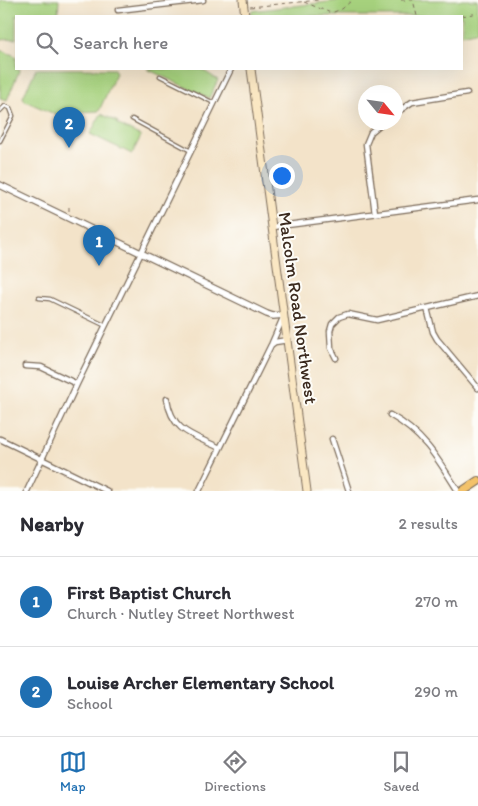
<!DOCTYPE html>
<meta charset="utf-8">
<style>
:root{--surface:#fff;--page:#f2f2f3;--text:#2b2b33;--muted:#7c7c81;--line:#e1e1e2;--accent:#1f6fb2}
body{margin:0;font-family:Itim,sans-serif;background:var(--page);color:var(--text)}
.compass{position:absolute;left:358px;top:85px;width:45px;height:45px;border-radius:50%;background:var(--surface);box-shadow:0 5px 20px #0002;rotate:119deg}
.you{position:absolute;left:281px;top:175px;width:18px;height:18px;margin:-12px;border:4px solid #fff;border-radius:50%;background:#1a73e8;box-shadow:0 0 0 8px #1a73e833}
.badge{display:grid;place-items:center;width:32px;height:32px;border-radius:50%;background:var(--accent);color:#fff;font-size:16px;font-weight:700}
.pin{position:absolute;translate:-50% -41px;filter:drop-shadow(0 1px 2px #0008)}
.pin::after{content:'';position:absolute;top:26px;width:18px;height:15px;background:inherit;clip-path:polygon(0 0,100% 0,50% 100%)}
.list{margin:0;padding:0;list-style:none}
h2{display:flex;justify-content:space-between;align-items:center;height:65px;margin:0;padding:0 20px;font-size:21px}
h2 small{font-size:16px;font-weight:400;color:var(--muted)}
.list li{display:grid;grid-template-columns:32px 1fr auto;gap:15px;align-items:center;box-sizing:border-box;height:90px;padding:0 20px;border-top:1px solid var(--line)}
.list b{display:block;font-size:19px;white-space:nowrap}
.list p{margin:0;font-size:16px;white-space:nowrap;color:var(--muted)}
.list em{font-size:16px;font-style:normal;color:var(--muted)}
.icon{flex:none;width:28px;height:28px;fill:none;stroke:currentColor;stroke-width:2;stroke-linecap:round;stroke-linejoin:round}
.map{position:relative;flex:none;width:478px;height:491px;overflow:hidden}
.search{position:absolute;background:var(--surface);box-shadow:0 5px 20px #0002;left:15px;right:15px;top:15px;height:55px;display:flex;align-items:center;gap:12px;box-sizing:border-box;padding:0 18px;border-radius:0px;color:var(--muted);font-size:19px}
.sheet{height:245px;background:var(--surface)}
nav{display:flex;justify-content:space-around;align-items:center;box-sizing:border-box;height:70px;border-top:1px solid var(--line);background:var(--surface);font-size:14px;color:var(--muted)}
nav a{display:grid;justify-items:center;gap:2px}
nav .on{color:var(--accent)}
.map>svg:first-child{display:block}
.green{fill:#a6d17d;stroke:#707e4e}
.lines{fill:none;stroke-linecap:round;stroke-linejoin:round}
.service-casing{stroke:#7b6b5a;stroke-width:5}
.minor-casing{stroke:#7b6b5a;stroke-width:7}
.tertiary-casing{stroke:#7b6b5a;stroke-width:8}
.secondary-casing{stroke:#7b6b5a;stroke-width:9}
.primary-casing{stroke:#7b6b5a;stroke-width:10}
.path{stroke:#7b6b5a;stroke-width:1;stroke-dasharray:4 4;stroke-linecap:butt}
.service{stroke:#fff;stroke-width:2.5}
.minor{stroke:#fff;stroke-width:4.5}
.tertiary{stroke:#fff;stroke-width:5.5}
.secondary{stroke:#fae7c3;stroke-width:7}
.primary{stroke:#f3c26a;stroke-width:8}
.labels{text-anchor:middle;stroke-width:4;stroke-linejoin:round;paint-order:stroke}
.street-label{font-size:18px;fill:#3b2a1e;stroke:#fdfcf7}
</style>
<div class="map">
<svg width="478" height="491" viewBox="0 0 478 491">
<rect width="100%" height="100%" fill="#fdfcf7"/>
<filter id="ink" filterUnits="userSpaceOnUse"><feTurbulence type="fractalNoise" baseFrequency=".02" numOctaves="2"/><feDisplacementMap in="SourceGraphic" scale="10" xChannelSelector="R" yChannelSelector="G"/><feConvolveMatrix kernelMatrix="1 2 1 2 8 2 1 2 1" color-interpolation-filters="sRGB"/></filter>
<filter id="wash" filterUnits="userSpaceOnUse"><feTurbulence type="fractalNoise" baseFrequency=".0096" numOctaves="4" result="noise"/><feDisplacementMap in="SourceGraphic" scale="20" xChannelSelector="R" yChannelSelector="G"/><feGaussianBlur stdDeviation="1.12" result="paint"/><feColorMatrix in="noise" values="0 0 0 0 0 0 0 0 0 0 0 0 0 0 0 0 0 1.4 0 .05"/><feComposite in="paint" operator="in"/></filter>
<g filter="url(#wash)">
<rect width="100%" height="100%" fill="#f3e3c9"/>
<!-- green -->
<path class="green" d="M0,0H59L58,16H16V39L0,40Z
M345,0H478V29L475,31L462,34V16H252L251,11Z
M0,50L16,56V69H20L7,100L0,98Z
M36,69H114L116,73L99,111L79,112L68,120L25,101L23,97Z
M147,69H201L218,80L209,98Z
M101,114L118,122L117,124L141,136L132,154L90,134Z"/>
</g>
<g filter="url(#ink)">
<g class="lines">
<!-- service casing -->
<g class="service-casing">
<path id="service" d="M160,76L214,103
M0,111L5,106L10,108L13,116L0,141
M132,119L191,151
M39,298L50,299L104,325"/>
</g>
<!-- minor casing -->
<g class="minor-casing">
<path id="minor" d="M118,10L203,0
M396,113L412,102L467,93
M375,213L366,144L371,132L383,122
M272,227L478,200
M427,308L433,332L437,339L478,388
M272,343L283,318
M336,358L331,348L330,331L332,324L339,317L348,314L377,320L478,296
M25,366L41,367L77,384
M167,399C172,432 193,435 220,448
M390,415C424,434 438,459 458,491
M0,439L107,491
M332,439L349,491
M27,491L77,384L231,69
M199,491L271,345L275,342L288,340"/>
</g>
<!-- tertiary casing -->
<g class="tertiary-casing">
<path id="tertiary" d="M0,185L267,314L273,316L284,315"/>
</g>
<!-- secondary casing -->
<g class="secondary-casing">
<path id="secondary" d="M243,0L245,16
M251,69L307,491"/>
</g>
<!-- primary casing -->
<g class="primary-casing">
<path id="primary" d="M463,491L478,481"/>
</g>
<!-- path -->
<path class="path" d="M401,0H413L417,16
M304,2L331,13L342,9L352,0
M250,7L319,0
M462,16L478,13
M69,207V212"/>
<!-- service -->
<use href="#service" class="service"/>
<!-- minor -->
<use href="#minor" class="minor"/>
<!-- tertiary -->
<use href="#tertiary" class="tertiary"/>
<!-- secondary -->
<use href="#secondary" class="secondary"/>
<!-- primary -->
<use href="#primary" class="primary"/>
</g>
</g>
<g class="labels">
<!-- street labels -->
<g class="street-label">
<text transform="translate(298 308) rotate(82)" y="6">Malcolm Road Northwest</text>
</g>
</g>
</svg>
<svg class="compass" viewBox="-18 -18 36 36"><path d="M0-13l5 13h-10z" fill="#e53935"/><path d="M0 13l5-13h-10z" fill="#7c7c81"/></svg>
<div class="you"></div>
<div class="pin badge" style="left:99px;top:266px">1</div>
<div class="pin badge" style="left:69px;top:148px">2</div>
<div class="search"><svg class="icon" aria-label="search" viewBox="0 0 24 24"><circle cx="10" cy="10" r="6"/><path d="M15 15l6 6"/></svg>Search here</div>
</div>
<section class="sheet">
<h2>Nearby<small>2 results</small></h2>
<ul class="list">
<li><span class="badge">1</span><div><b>First Baptist Church</b><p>Church · Nutley Street Northwest</p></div><em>270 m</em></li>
<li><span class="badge">2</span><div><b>Louise Archer Elementary School</b><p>School</p></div><em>290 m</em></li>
</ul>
</section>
<nav>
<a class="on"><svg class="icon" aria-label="map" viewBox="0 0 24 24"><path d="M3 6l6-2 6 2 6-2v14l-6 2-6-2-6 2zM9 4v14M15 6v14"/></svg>Map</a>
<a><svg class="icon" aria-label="directions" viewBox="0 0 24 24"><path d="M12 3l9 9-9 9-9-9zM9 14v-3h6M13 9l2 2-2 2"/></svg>Directions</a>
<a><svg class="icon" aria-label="saved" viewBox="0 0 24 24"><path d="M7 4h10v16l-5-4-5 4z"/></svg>Saved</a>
</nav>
